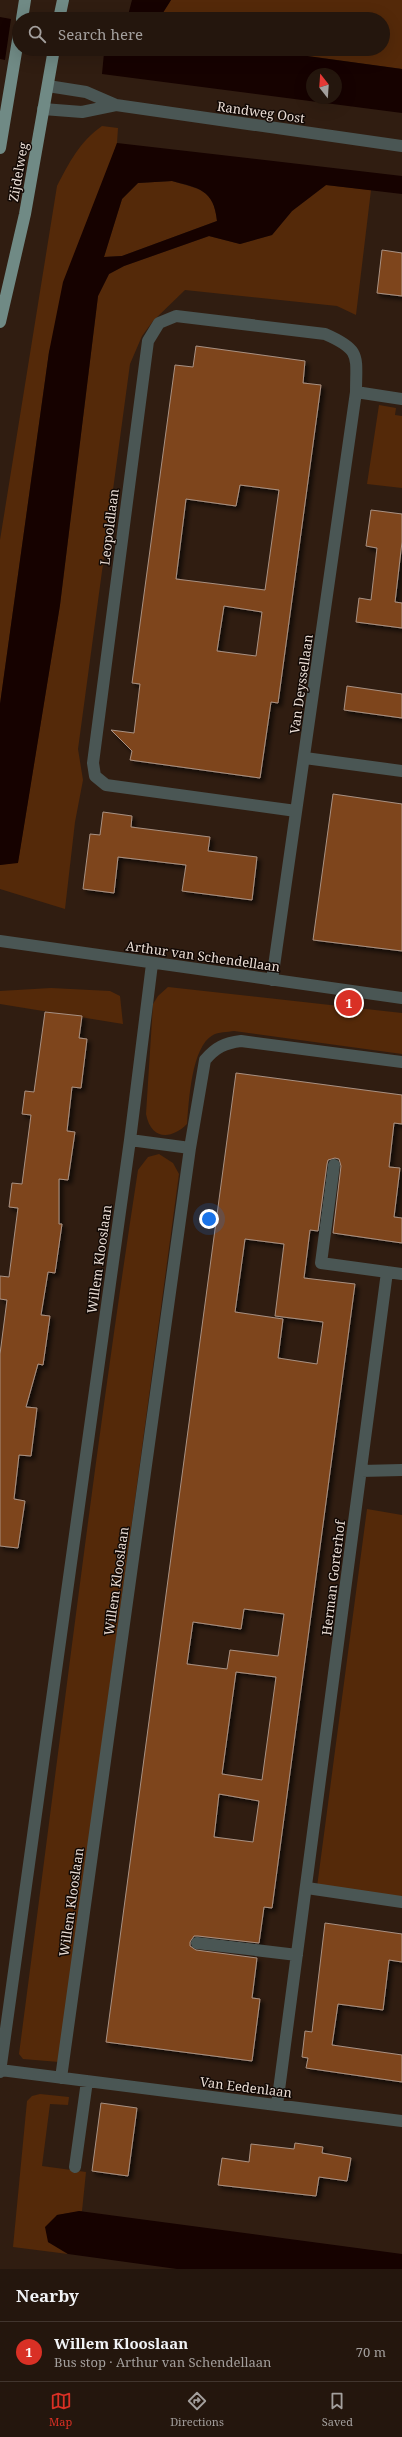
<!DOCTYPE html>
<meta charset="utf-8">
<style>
:root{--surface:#24160d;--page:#30231b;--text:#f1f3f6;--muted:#a39f9d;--line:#41352e;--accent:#d93025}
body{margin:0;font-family:"Noto Serif",serif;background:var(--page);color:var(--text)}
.compass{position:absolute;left:306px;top:68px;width:36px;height:36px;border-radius:50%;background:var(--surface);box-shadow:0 4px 16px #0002;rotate:343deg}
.you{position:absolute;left:209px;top:1219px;width:14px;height:14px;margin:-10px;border:3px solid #fff;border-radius:50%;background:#1a73e8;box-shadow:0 0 0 6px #1a73e833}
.badge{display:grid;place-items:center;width:26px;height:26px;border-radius:50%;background:var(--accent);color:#fff;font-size:13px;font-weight:700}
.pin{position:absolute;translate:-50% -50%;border:2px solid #fff;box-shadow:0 1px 4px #0006}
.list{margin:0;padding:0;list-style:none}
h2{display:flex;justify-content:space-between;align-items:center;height:52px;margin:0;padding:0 16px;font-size:17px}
h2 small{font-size:13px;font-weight:400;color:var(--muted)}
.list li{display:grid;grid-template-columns:26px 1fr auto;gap:12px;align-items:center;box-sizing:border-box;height:60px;padding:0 16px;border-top:1px solid var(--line)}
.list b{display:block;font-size:15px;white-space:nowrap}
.list p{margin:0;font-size:13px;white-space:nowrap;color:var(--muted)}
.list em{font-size:13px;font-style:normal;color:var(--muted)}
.icon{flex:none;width:22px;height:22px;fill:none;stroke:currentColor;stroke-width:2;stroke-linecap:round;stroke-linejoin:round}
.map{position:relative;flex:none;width:402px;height:2269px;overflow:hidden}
.search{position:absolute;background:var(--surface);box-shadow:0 4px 16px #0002;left:12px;right:12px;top:12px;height:44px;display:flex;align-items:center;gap:10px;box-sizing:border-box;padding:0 14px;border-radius:22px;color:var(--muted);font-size:15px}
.sheet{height:112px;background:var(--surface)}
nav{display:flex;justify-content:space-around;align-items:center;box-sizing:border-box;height:56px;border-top:1px solid var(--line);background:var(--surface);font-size:11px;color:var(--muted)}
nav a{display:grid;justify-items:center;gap:2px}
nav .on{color:var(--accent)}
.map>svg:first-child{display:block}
.green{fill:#542909}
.water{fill:#160200;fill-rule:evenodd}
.building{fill:#7e441b;stroke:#a99182;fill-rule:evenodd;filter:url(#shadow)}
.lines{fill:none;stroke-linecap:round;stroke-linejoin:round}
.minor{stroke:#4a5654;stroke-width:12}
.major{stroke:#708a85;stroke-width:12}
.labels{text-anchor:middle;stroke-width:3;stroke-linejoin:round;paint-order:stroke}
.street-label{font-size:13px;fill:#eaddd5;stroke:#120905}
</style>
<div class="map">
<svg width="402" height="2269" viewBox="0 0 402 2269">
<defs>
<filter id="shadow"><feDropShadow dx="3.5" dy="3.5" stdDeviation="2" flood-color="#0009"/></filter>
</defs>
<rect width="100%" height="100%" fill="#301d11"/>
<!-- green -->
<path class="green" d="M171,0H402V69L256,49H383V19H159Z
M102,126L118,128L117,143L49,352L0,704V540L57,186C69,163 80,141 102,126Z
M172,181C199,189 214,189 217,221L122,256L104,257L122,199L138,183Z
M326,185L371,190L356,315L337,306L185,290L153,321L142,336L130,364L78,749L83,780L75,822L65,909L0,889V865L18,862L60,605L98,296L109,274L124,266L209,236L240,244L272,235L292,211Z
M379,405L396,408L395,415L402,416V488L367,484Z
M168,987L402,1013V1054L234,1031C228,1032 218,1032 213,1035C191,1047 189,1102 187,1124C171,1140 151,1140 146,1114L153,1004L158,996Z
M51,988L110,991L120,996L123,1024L0,1004V991Z
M159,1154L173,1163L179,1174L59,2062L23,2059L19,2054L22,2031C60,1744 94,1456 138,1170L148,1157Z
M367,1509L402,1515V1899L317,1887Z
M40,2094L69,2097L68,2105L50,2104L42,2166L86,2172L82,2211L57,2215L48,2242L68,2254L13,2247L27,2101L32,2096Z"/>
<!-- water -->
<path class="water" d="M132,0H171L159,19H127Z
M0,17L11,19L5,60L0,59Z
M118,49H256L402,69V113L102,74L104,53L116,56ZM312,74H336V98H312Z
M117,143L402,176V194L326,185L292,211L272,235L240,244L209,236L124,266L109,274L98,296L60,605L18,863L0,865V704L49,352L63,282ZM172,181C198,188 214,189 217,221L122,256L104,257L122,199L138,183Z
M79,2211L402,2254V2269H177L68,2254L48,2242L45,2227L57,2215Z"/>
<!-- building -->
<path class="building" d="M382,250L402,253V296L377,293Z
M196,346L305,361L303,383L321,385L278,703L271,702L260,778L130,760L132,751L111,730L134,733L140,684L132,683L175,365L193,367ZM240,485L279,490L265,590L176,579L186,499L236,506ZM224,606L262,612L256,656L217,651Z
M371,510L402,514V542L395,602L402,603V628L356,622L359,598L371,600L377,548L366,546Z
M347,686L402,694V718L344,710Z
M333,794L402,804V951L313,940Z
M103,812L132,816L131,827L210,837L208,851L257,857L252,900L182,891L186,865L118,857L114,893L83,889L90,834L100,835Z
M45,1012L82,1016L79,1038L87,1039L81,1088L72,1087L67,1131L75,1132L68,1180L59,1179V1224H62L55,1273L48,1272L41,1315L50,1316L43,1365L38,1364L26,1407L37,1408L31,1456L19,1455L14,1499L25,1501L18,1548L0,1546V1354L7,1300L0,1299V1276L9,1277L18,1208L9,1207L12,1183L22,1184L31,1115L22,1114L25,1091L34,1092Z
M236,1073L402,1095V1124L394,1123L389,1167L400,1168L394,1217L402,1218V1243L333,1233L341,1166L339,1159L335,1158L328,1160L327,1164L318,1231L310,1230L304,1278L355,1284L272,1908L264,1907L259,1943L198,1936H194L190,1942V1946L196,1950L257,1958L252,1998L260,1999L252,2061L106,2042ZM245,1239L284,1244L275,1316L323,1322L317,1364L278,1358L283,1319L235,1312ZM244,1609L284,1614L278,1656L230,1650L227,1669L187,1664L193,1622L241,1629ZM236,1672L276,1677L262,1780L222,1774ZM219,1794L259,1801L253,1842L214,1837Z
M325,1923L402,1934V1962L389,1960L383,2010L338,2004L332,2045L402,2055V2082L306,2068L308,2058L302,2057L305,2031L312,2032Z
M101,2103L137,2108L128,2176L92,2171Z
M295,2143L323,2147L322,2153L351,2158L347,2181L319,2177L316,2196L218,2185L222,2158L249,2162L251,2144L294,2149Z"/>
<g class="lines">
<!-- minor -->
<path class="minor" d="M48,86L86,92L116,105L402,146
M43,109L82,112L116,105
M356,392L402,399
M305,758L402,771
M0,941L402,998
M272,980L356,392C356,356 362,350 325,334L176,316L159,323L148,341L93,763L95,776L106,785L296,811
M190,1148L205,1060C216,1047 225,1043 241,1041L402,1062
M334,1165L321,1263L402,1274
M361,1471L402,1470
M307,1888L402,1902
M197,1943L297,1955
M0,2070L402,2121
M0,2072L130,1140L152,964
M61,2078L190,1148L130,1140
M277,2105L387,1272
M75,2167L87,2081"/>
<!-- major -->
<path class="major" d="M22,19L25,0
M59,19L63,0
M0,148L19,34
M0,322L25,214L54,49"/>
</g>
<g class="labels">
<!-- street labels -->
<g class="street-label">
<text transform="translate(261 112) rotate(8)" y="5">Randweg Oost</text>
<text transform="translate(18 172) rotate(-80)" y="5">Zijdelweg</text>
<text transform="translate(109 527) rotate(-83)" y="5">Leopoldlaan</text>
<text transform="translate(301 684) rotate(-82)" y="5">Van Deyssellaan</text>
<text transform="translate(203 956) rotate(8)" y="5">Arthur van Schendellaan</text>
<text transform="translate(99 1259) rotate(-82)" y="5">Willem Klooslaan</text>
<text transform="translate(333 1578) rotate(-83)" y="5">Herman Gorterhof</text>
<text transform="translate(116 1581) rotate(-82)" y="5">Willem Klooslaan</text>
<text transform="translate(71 1902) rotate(-82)" y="5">Willem Klooslaan</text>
<text transform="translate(246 2087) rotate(7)" y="5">Van Eedenlaan</text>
</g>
</g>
</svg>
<svg class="compass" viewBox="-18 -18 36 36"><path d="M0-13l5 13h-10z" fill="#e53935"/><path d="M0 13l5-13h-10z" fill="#a39f9d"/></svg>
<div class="you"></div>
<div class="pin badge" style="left:349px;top:1003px">1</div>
<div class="search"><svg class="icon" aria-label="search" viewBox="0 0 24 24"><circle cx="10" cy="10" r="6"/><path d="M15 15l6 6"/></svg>Search here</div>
</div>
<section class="sheet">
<h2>Nearby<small></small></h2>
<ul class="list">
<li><span class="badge">1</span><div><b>Willem Klooslaan</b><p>Bus stop · Arthur van Schendellaan</p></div><em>70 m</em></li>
</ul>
</section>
<nav>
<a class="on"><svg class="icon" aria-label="map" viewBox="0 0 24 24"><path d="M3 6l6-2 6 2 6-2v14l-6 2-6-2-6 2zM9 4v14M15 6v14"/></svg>Map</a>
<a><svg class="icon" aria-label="directions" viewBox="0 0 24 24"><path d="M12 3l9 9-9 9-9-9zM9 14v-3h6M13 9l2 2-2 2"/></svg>Directions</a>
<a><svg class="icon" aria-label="saved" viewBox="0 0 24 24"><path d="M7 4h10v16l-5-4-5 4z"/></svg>Saved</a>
</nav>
